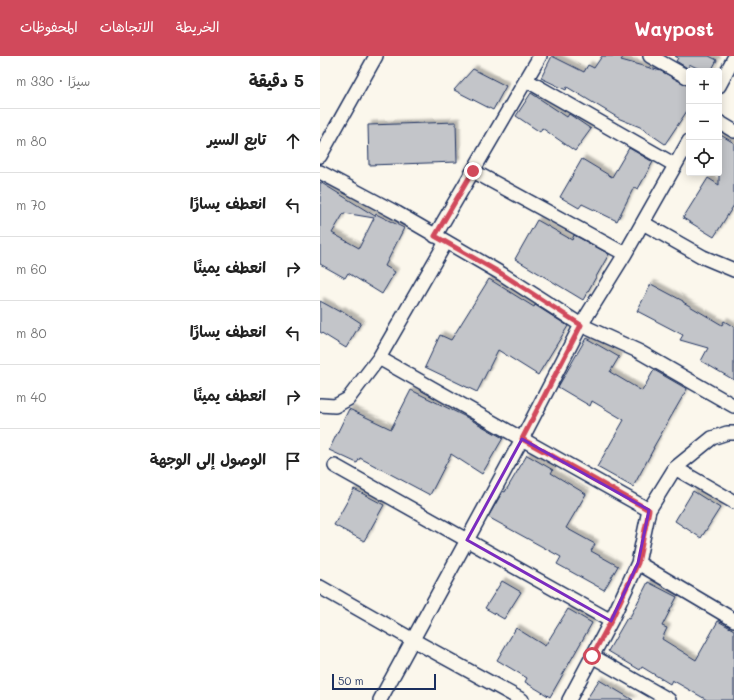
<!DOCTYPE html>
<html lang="ar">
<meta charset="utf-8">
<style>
:root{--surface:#fff;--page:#f2f2f2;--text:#222;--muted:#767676;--line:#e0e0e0;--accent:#d1495b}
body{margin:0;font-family:Mali,"Playpen Sans Arabic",sans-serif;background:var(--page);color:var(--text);direction:rtl}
.controls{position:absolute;right:12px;top:12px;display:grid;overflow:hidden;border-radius:4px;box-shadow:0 2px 10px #0003}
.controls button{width:36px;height:36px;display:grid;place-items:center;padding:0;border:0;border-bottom:1px solid var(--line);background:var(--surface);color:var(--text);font:20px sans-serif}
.scale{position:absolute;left:12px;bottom:10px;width:104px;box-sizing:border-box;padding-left:4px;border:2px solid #1b2f5e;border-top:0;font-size:11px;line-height:14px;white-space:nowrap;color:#1b2f5e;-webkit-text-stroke:3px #fbf7ec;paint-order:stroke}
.stop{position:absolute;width:12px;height:12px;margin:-9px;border:3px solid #d1495b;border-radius:50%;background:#fff}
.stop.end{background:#d1495b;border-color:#fff;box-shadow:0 1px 4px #0008}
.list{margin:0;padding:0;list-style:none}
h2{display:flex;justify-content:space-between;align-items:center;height:52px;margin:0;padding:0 16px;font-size:17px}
h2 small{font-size:13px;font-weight:400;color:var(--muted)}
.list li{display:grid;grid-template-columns:26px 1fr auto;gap:12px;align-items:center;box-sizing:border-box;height:64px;padding:0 16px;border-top:1px solid var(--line)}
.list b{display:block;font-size:15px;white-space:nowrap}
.list em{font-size:13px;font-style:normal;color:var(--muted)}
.icon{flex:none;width:22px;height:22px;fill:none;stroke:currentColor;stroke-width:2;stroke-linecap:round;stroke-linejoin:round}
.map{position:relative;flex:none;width:414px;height:644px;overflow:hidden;direction:ltr}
header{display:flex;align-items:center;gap:24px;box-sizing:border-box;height:56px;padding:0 20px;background:var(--accent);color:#fff}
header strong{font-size:19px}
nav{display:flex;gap:22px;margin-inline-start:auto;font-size:14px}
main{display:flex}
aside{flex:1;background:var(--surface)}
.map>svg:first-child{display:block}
.building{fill:#c3c5c9;stroke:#1b2f5e;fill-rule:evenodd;filter:url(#shadow)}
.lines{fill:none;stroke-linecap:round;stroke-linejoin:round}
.minor-casing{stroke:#1b2f5e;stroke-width:16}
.minor{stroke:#fbf7ec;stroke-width:13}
.route{stroke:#d1495b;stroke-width:5}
.marked{fill:none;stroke:#7b2cbf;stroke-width:3;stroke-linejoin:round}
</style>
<header>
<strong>Waypost</strong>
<nav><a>الخريطة</a><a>الاتجاهات</a><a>المحفوظات</a></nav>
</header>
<main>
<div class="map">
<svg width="414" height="644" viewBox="0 0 414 644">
<defs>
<filter id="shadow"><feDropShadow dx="3.5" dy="-3.5" stdDeviation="1" flood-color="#0004"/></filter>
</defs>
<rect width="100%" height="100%" fill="#fbf7ec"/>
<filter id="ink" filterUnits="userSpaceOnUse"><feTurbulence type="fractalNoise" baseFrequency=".025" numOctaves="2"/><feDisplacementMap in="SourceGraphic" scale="8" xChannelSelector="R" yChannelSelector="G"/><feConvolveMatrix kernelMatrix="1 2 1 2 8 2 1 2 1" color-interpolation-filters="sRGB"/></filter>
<g filter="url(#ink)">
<!-- building -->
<path class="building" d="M232,0L264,16L268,9L274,12L282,0H304L301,4L341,15L369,30V52L345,88L320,71L300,63L247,31L246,34L221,22Z
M355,0H389L397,4L391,15H383L369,8V13L356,5L358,2Z
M153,13L186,30L173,54L134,34Z
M211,37L247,61L249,58L271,73L255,95L222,72L220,76L196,60Z
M136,66L137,106L49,109L48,69Z
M399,78L414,87V149L394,181L363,162L388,122L399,129Z
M309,92L333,106L318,133L314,131L297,165L262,148L259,152L240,141L262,103L292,121Z
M0,126L55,160L56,158L84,172L65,210L75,216L62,238L28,217L25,222L0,208ZM24,157L54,162L39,192L12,177Z
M217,164L252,184L254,179L289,198L263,244L195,203Z
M169,223L214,251L215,249L248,270L218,319L178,294L157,336L105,311L120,279L131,284Z
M331,228L363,245V246L402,269L404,265L414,271V324L381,305L388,292L360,284L363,279L317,255Z
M0,245L20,256L21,254L41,267L26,292L0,276Z
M266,282L299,301L290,316L322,335L334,314L367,333L333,392H334L313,431L277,411L304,364L272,345L270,350L238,331Z
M91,334L146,361L183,382L162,418L131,398L110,439L40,402L37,407L9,394L29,353L71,373Z
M207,399L233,414L231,417L266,438L246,472L275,488L271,495L298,510L284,534L237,508L241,501L168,461L183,435L185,436Z
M34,433L64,449L44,485L14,469Z
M373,435L400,452L381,482L355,465Z
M182,525L201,536L184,563L165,552Z
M328,526L357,541L342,570L347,572L342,583L376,604L398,565L414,574V644H387L352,624L350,628L322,611L320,614L288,595L307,562L309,563Z
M248,553L272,567L230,641L205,626L207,622L177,604L196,572L225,590Z
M279,624L313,644H266Z"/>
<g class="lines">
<!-- minor casing -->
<g class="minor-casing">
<path id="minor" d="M330,0L369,22
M206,24L355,109
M399,30L414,2
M399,66L414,75
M0,100L56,0
M153,115L305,198
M0,116L77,157L182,218L261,269L318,295L414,350
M323,167L383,201L414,214
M115,180L220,0
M59,302L202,383L329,454
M0,349L15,350L28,343L59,302L126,186
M15,410L291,565
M355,412L414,446
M318,507L414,564
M0,531L93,584L202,644
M272,600L349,644
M60,644L202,383L261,269L305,198L369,85
M249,644L291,565L318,507L329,454L355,412L392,382L407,377H414"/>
</g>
<!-- minor -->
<use href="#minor" class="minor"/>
</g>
</g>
<g class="lines" filter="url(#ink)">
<!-- route -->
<path class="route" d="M153,115L115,180L182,218L261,269L202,383L329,454L318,507L291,565L272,600"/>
</g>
<!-- marked area -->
<path class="marked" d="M202,383L329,454L318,507L291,565L147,484Z"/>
</svg>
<div class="controls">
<button>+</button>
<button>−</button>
<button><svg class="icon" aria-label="locate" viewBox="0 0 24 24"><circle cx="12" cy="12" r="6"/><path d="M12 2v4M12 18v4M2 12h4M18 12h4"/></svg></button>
</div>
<div class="scale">50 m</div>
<div class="stop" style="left:272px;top:600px"></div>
<div class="stop end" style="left:153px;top:115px"></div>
</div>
<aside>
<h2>5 دقيقة<small>سيرًا · 330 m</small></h2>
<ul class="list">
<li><svg class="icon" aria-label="ahead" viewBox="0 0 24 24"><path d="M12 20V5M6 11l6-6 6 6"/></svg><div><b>تابع السير</b></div><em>80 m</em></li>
<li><svg class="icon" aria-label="left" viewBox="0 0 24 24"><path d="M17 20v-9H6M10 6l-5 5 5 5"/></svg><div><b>انعطف يسارًا</b></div><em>70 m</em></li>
<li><svg class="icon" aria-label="right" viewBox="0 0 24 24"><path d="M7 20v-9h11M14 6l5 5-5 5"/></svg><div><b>انعطف يمينًا</b></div><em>60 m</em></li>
<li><svg class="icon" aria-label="left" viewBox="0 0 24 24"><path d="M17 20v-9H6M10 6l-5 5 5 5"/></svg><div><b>انعطف يسارًا</b></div><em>80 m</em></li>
<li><svg class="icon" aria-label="right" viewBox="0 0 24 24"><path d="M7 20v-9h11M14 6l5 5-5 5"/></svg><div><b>انعطف يمينًا</b></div><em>40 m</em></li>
<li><svg class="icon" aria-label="arrive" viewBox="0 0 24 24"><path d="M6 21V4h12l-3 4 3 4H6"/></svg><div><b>الوصول إلى الوجهة</b></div></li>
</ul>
</aside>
</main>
